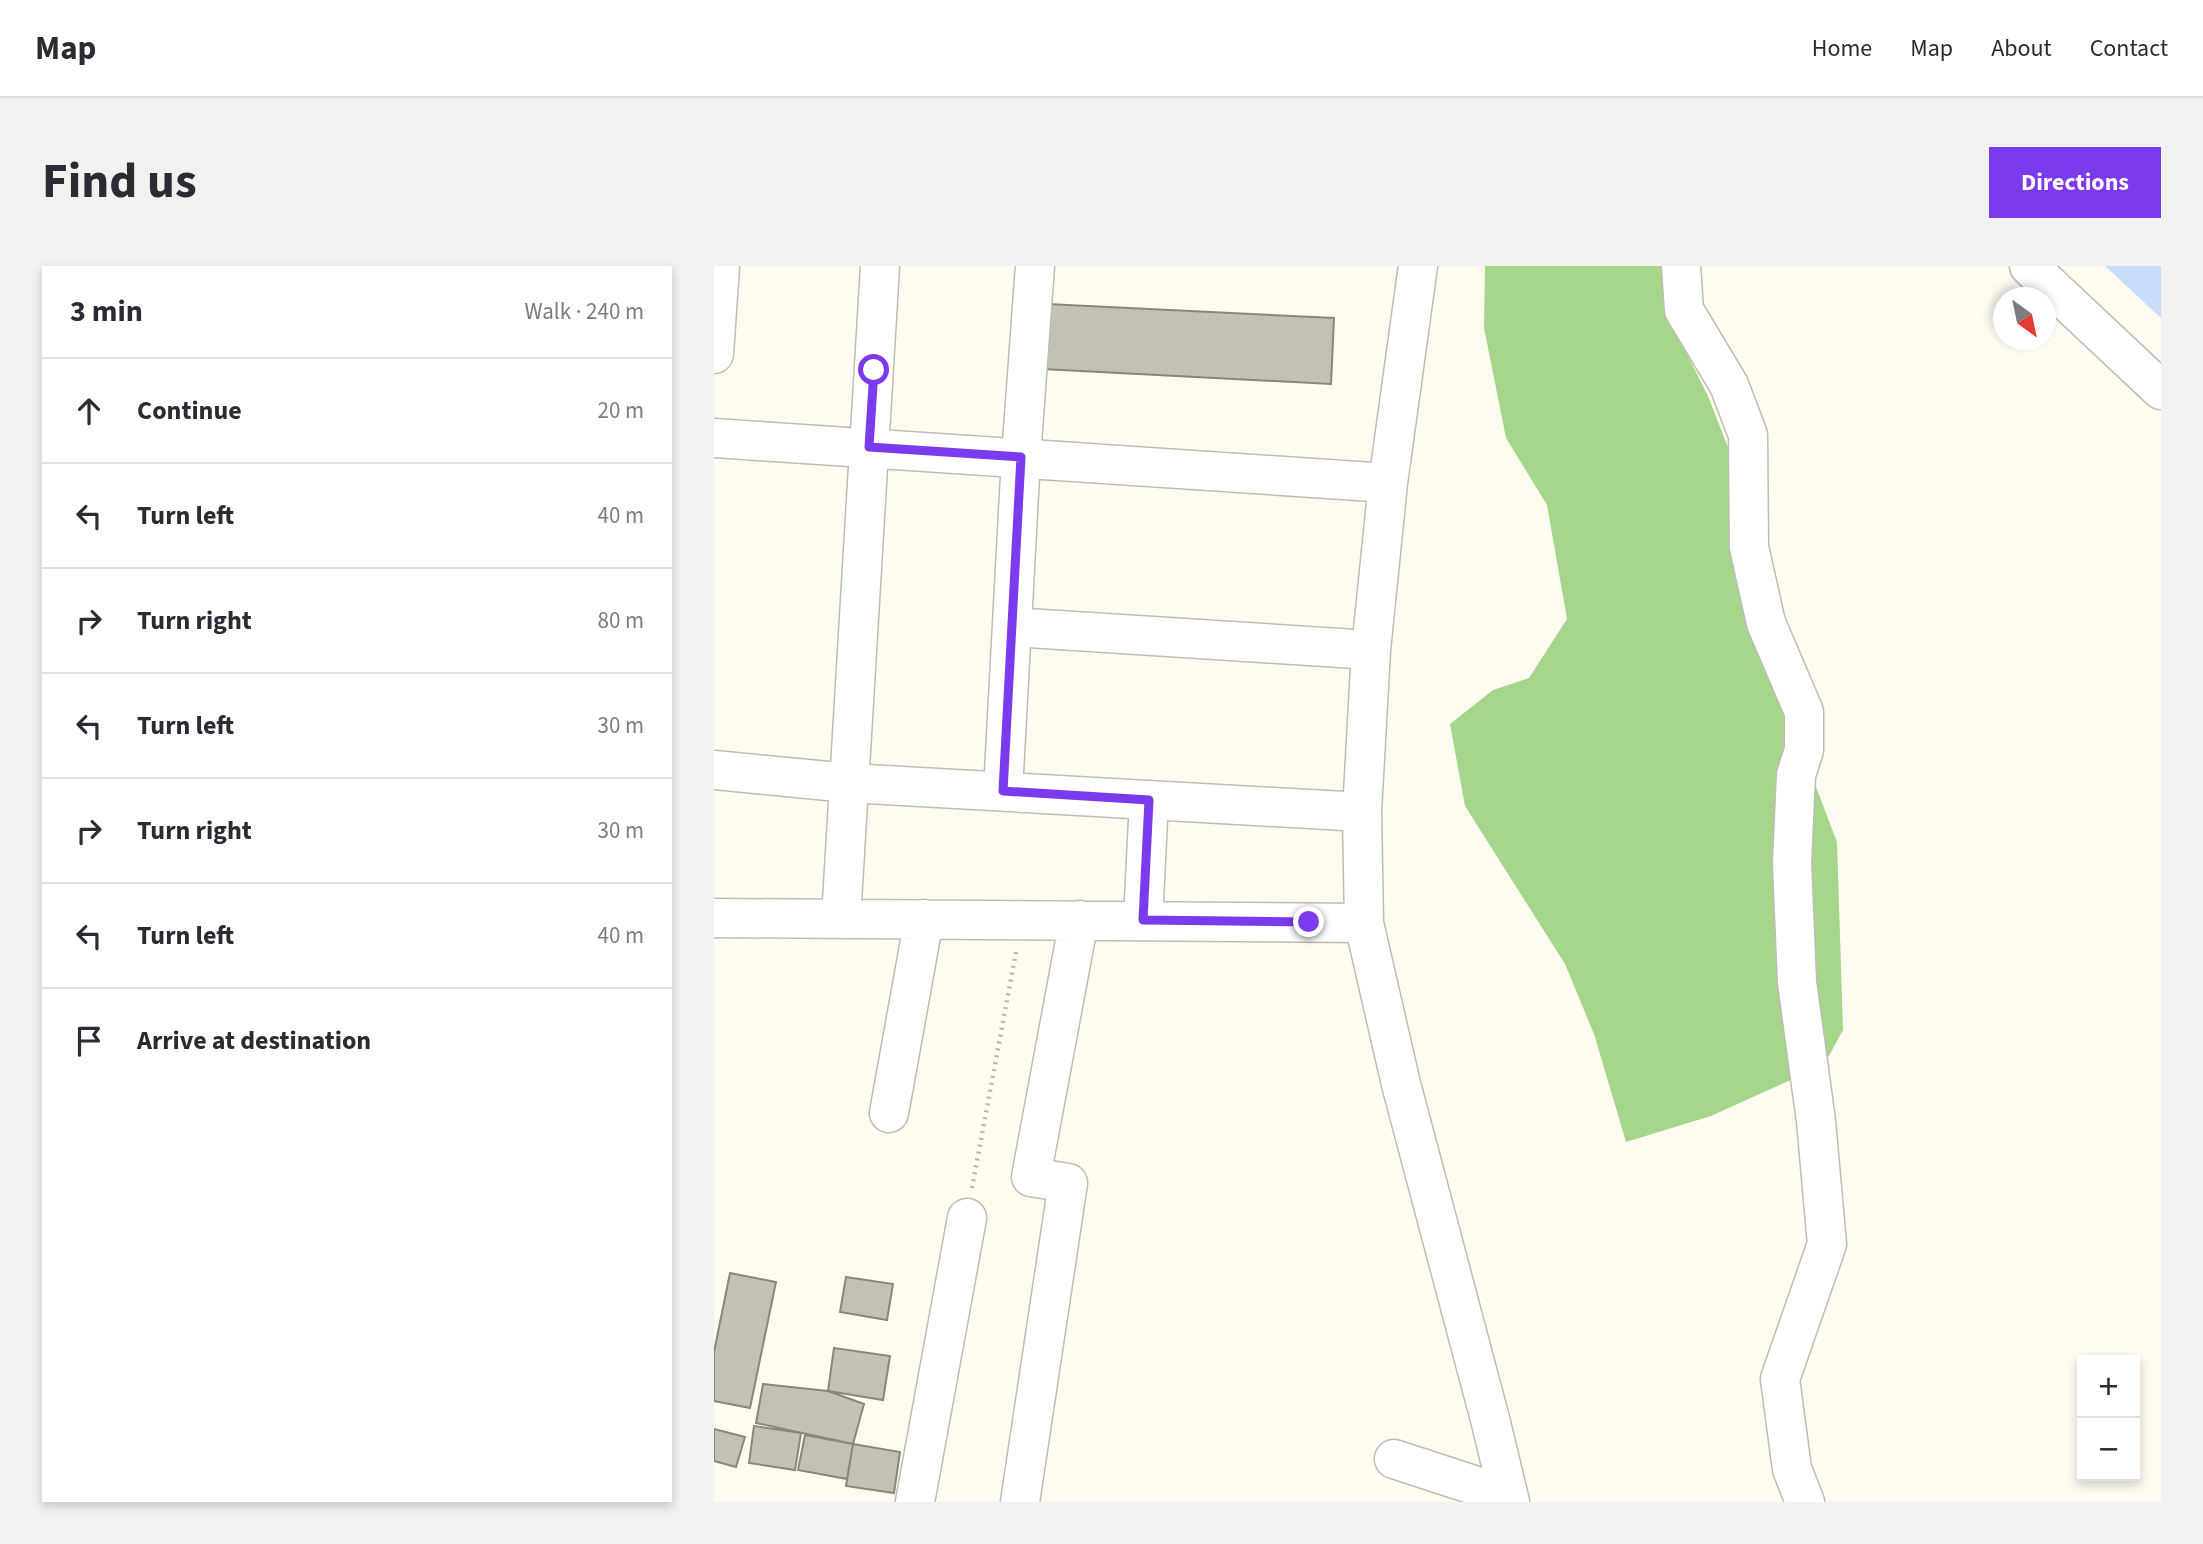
<!DOCTYPE html>
<meta charset="utf-8">
<style>
:root{--surface:#fff;--page:#f2f2f3;--text:#2b2b33;--muted:#7c7c81;--line:#e1e1e2;--accent:#7c3aed}
body{margin:0;font-family:"Source Sans 3",sans-serif;background:var(--page);color:var(--text)}
.controls{position:absolute;right:21px;bottom:21px;display:grid;overflow:hidden;border-radius:0px;box-shadow:0 4px 10px #0003}
.controls button{width:63px;height:63px;display:grid;place-items:center;padding:0;border:0;border-bottom:2px solid var(--line);background:var(--surface);color:var(--text);font:35px sans-serif}
.compass{position:absolute;left:1279px;top:21px;width:63px;height:63px;border-radius:50%;background:var(--surface);box-shadow:0 4px 10px #0003;rotate:147deg}
.stop{position:absolute;width:21px;height:21px;margin:-16px;border:5px solid #7c3aed;border-radius:50%;background:#fff}
.stop.end{background:#7c3aed;border-color:#fff;box-shadow:0 2px 7px #0008}
.list{margin:0;padding:0;list-style:none}
h2{display:flex;justify-content:space-between;align-items:center;height:91px;margin:0;padding:0 28px;font-size:30px}
h2 small{font-size:23px;font-weight:400;color:var(--muted)}
.list li{display:grid;grid-template-columns:46px 1fr auto;gap:21px;align-items:center;box-sizing:border-box;height:105px;padding:0 28px;border-top:2px solid var(--line)}
.list b{display:block;font-size:26px;white-space:nowrap}
.list em{font-size:23px;font-style:normal;color:var(--muted)}
.icon{flex:none;width:38px;height:38px;fill:none;stroke:currentColor;stroke-width:2;stroke-linecap:round;stroke-linejoin:round}
.map{position:relative;flex:none;width:1447px;height:1236px;overflow:hidden;border-radius:0px}
header{display:flex;align-items:center;gap:42px;box-sizing:border-box;height:98px;padding:0 35px;background:var(--surface);border-bottom:2px solid var(--line)}
header strong{font-size:33px}
nav{display:flex;gap:38px;margin-inline-start:auto;font-size:24px}
.intro{display:flex;align-items:center;justify-content:space-between;box-sizing:border-box;height:168px;padding:0 42px}
h1{margin:0;font-size:49px}
.button{padding:18px 32px;border-radius:0px;background:var(--accent);color:#fff;font-size:24px;font-weight:700}
main{display:flex;gap:42px;padding:0 42px}
aside{flex:1;background:var(--surface);border-radius:0px;box-shadow:0 4px 10px #0003}
.map>svg:first-child{display:block}
.forest{fill:#a5d68b}
.water{fill:#c9ddfa}
.building{fill:#c5c0b4;stroke:#8b867b;stroke-width:2}
.lines{fill:none;stroke-linecap:round;stroke-linejoin:round}
.minor-casing{stroke:#c1bcb0;stroke-width:41}
.path{stroke:#b9b6ae;stroke-width:4.5;stroke-dasharray:2 5;stroke-linecap:butt}
.minor{stroke:#fff;stroke-width:38}
.route{stroke:#7c3aed;stroke-width:9}
</style>
<header>
<strong>Map</strong>
<nav><a>Home</a><a>Map</a><a>About</a><a>Contact</a></nav>
</header>
<div class="intro"><h1>Find us</h1><a class="button">Directions</a></div>
<main>
<aside>
<h2>3 min<small>Walk · 240 m</small></h2>
<ul class="list">
<li><svg class="icon" aria-label="ahead" viewBox="0 0 24 24"><path d="M12 20V5M6 11l6-6 6 6"/></svg><div><b>Continue</b></div><em>20 m</em></li>
<li><svg class="icon" aria-label="left" viewBox="0 0 24 24"><path d="M17 20v-9H6M10 6l-5 5 5 5"/></svg><div><b>Turn left</b></div><em>40 m</em></li>
<li><svg class="icon" aria-label="right" viewBox="0 0 24 24"><path d="M7 20v-9h11M14 6l5 5-5 5"/></svg><div><b>Turn right</b></div><em>80 m</em></li>
<li><svg class="icon" aria-label="left" viewBox="0 0 24 24"><path d="M17 20v-9H6M10 6l-5 5 5 5"/></svg><div><b>Turn left</b></div><em>30 m</em></li>
<li><svg class="icon" aria-label="right" viewBox="0 0 24 24"><path d="M7 20v-9h11M14 6l5 5-5 5"/></svg><div><b>Turn right</b></div><em>30 m</em></li>
<li><svg class="icon" aria-label="left" viewBox="0 0 24 24"><path d="M17 20v-9H6M10 6l-5 5 5 5"/></svg><div><b>Turn left</b></div><em>40 m</em></li>
<li><svg class="icon" aria-label="arrive" viewBox="0 0 24 24"><path d="M6 21V4h12l-3 4 3 4H6"/></svg><div><b>Arrive at destination</b></div></li>
</ul>
</aside>
<div class="map">
<svg width="1447" height="1236" viewBox="0 0 1447 1236">
<rect width="100%" height="100%" fill="#fffbf1"/>
<!-- forest -->
<path class="forest" d="M771,0H956L967,76L994,130L1015,184L1062,416L1123,576L1129,764L1110,799L997,850L912,876L880,768L851,698L751,540L736,458L779,424L815,412L853,353L833,239L792,172L770,62Z"/>
<!-- water -->
<path class="water" d="M1391,0H1447V52Z"/>
<!-- building -->
<path class="building" d="M333,38L620,52L617,118L329,103Z
M16,1007L62,1016L36,1142L0,1135V1086Z
M132,1011L179,1018L173,1054L126,1046Z
M120,1082L176,1090L169,1134L114,1125Z
M49,1118L114,1125L150,1138L139,1178L42,1157Z
M40,1160L87,1167L81,1204L35,1197Z
M0,1163L31,1171L22,1201L0,1195Z
M91,1169L139,1178L133,1213L84,1204Z
M139,1178L186,1186L180,1227L132,1220Z"/>
<g class="lines">
<!-- minor casing -->
<g class="minor-casing">
<path id="minor" d="M704,0L674,217L657,384L648,546L650,657L687,818L777,1157L796,1236
M967,0L970,44L1015,119L1034,169L1035,281L1052,357L1090,446V484L1082,509L1078,597L1083,716L1102,855L1113,978L1066,1113L1078,1203L1091,1236
M1315,0L1447,124
M0,88L6,0
M0,172L674,217
M299,361L657,384
M0,504L135,517L648,546
M289,525L307,191L321,0
M0,652L650,657
M127,653L166,0
M429,654L435,534
M175,847L210,653
M680,1193L778,1225L792,1226
M201,1236L253,952
M306,1236L354,917L317,911L365,654"/>
</g>
<!-- path -->
<path class="path" d="M258,922L302,686"/>
<!-- minor -->
<use href="#minor" class="minor"/>
</g>
<g class="lines">
<!-- route -->
<path class="route" d="M160,104L155,181L307,191L289,525L435,534L429,654L595,656"/>
</g>
</svg>
<div class="controls">
<button>+</button>
<button>−</button>
</div>
<svg class="compass" viewBox="-18 -18 36 36"><path d="M0-13l5 13h-10z" fill="#e53935"/><path d="M0 13l5-13h-10z" fill="#7c7c81"/></svg>
<div class="stop" style="left:160px;top:104px"></div>
<div class="stop end" style="left:595px;top:656px"></div>
</div>
</main>
